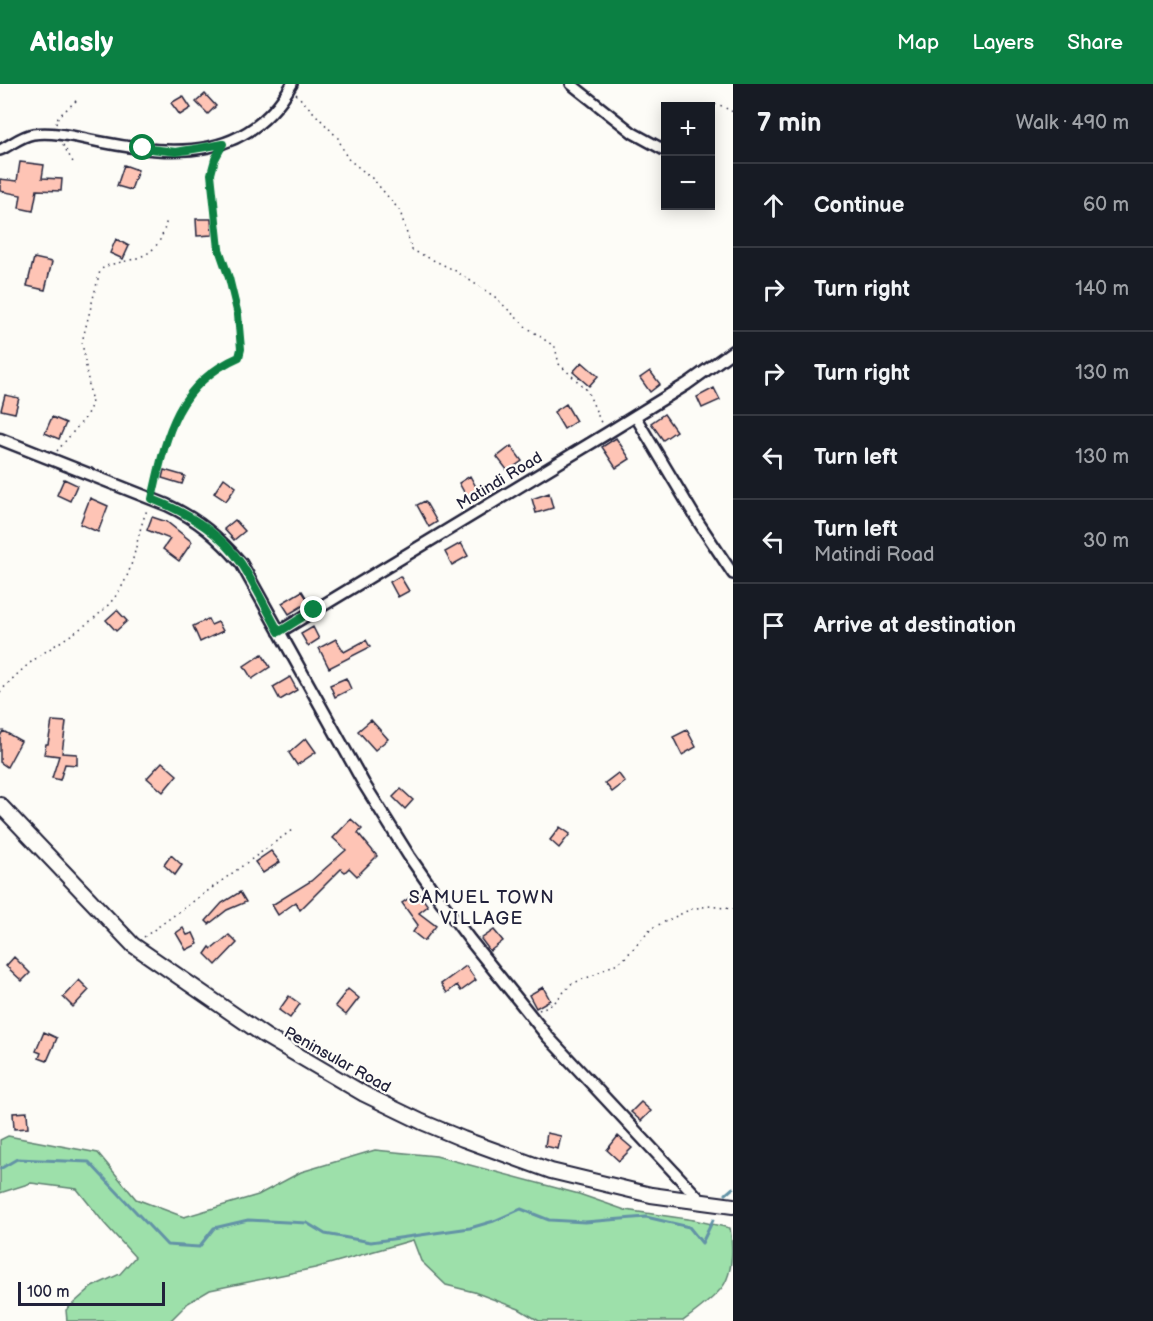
<!DOCTYPE html>
<meta charset="utf-8">
<style>
:root{--surface:#171b24;--page:#242831;--text:#f1f3f6;--muted:#9ea1a6;--line:#363941;--accent:#0b8043}
body{margin:0;font-family:"Balsamiq Sans",sans-serif;background:var(--page);color:var(--text)}
.controls{position:absolute;right:18px;top:18px;display:grid;overflow:hidden;border-radius:0px;box-shadow:0 3px 15px #0003}
.controls button{width:54px;height:54px;display:grid;place-items:center;padding:0;border:0;border-bottom:2px solid var(--line);background:var(--surface);color:var(--text);font:30px sans-serif}
.scale{position:absolute;left:18px;bottom:15px;width:147px;box-sizing:border-box;padding-left:6px;border:3px solid #22223b;border-top:0;font-size:16px;line-height:21px;white-space:nowrap;color:#22223b;-webkit-text-stroke:4px #fdfcf7;paint-order:stroke}
.stop{position:absolute;width:18px;height:18px;margin:-14px;border:4px solid #0b8043;border-radius:50%;background:#fff}
.stop.end{background:#0b8043;border-color:#fff;box-shadow:0 2px 6px #0008}
.list{margin:0;padding:0;list-style:none}
h2{display:flex;justify-content:space-between;align-items:center;height:78px;margin:0;padding:0 24px;font-size:26px}
h2 small{font-size:20px;font-weight:400;color:var(--muted)}
.list li{display:grid;grid-template-columns:39px 1fr auto;gap:18px;align-items:center;box-sizing:border-box;height:84px;padding:0 24px;border-top:2px solid var(--line)}
.list b{display:block;font-size:22px;white-space:nowrap}
.list p{margin:0;font-size:20px;white-space:nowrap;color:var(--muted)}
.list em{font-size:20px;font-style:normal;color:var(--muted)}
.icon{flex:none;width:33px;height:33px;fill:none;stroke:currentColor;stroke-width:2;stroke-linecap:round;stroke-linejoin:round}
.map{position:relative;flex:none;width:733px;height:1237px;overflow:hidden}
header{display:flex;align-items:center;gap:36px;box-sizing:border-box;height:84px;padding:0 30px;background:var(--accent);color:#fff}
header strong{font-size:28px}
nav{display:flex;gap:33px;margin-inline-start:auto;font-size:21px}
main{display:flex}
aside{flex:1;background:var(--surface)}
.map>svg:first-child{display:block}
.green{fill:#9de0aa;stroke:#608172;stroke-width:1.5}
.lines{fill:none;stroke-linecap:round;stroke-linejoin:round}
.stream{stroke:#6393a6;stroke-width:3}
.building{fill:#fec4b5;stroke:#22223b;stroke-width:1.5}
.minor-casing{stroke:#22223b;stroke-width:14}
.tertiary-casing{stroke:#22223b;stroke-width:15}
.primary-casing{stroke:#22223b;stroke-width:18}
.path{stroke:#22223b;stroke-width:1.5;stroke-dasharray:1.5 4.5;stroke-linecap:butt}
.minor{stroke:#fdfcf7;stroke-width:9}
.tertiary{stroke:#fdfcf7;stroke-width:10}
.primary{stroke:#fdfcf7;stroke-width:14}
.route{stroke:#0b8043;stroke-width:8}
.labels{text-anchor:middle;stroke-width:4.5;stroke-linejoin:round;paint-order:stroke}
.street-label{font-size:16px;fill:#22223b;stroke:#fdfcf7}
.neighbourhood-label{font-size:18px;letter-spacing:1.5px;fill:#22223b;stroke:#fdfcf7}
</style>
<header>
<strong>Atlasly</strong>
<nav><a>Map</a><a>Layers</a><a>Share</a></nav>
</header>
<main>
<div class="map">
<svg width="733" height="1237" viewBox="0 0 733 1237">
<rect width="100%" height="100%" fill="#fdfcf7"/>
<filter id="ink" filterUnits="userSpaceOnUse"><feTurbulence type="fractalNoise" baseFrequency=".0167" numOctaves="2"/><feDisplacementMap in="SourceGraphic" scale="12" xChannelSelector="R" yChannelSelector="G"/><feConvolveMatrix kernelMatrix="1 2 1 2 8 2 1 2 1" color-interpolation-filters="sRGB"/></filter>
<g filter="url(#ink)">
<!-- green -->
<path class="green" d="M8,1052L98,1069L136,1115L184,1133L258,1111L301,1088L375,1066L436,1072L579,1110L625,1126L694,1136L730,1144C733,1161 733,1184 725,1199C719,1211 694,1229 683,1237H539L519,1225L474,1208L446,1201L421,1177L413,1156L315,1184L210,1206L188,1219L170,1237H67L66,1226L92,1203L120,1190L135,1173L104,1139L77,1105L31,1099L0,1109V1056Z"/>
<g class="lines">
<!-- stream -->
<path class="stream" d="M0,1085L17,1075L89,1078L167,1161L199,1163L214,1144L248,1136L307,1139L325,1150L371,1158L470,1144L494,1137L521,1125L549,1136L585,1138L646,1133L689,1143L702,1159L713,1136
M726,1110L733,1104"/>
</g>
<!-- building -->
<path class="building" d="M205,10L216,22L208,30L196,18Z
M183,12L191,24L180,31L171,19Z
M20,78L44,81L42,94L62,95L61,107L37,106L33,127L19,124L21,111L0,107V95L17,97Z
M124,81L138,86L131,106L117,102Z
M196,135H211L212,151L197,152Z
M116,155L129,162L123,175L110,169Z
M34,174L52,178L45,206L27,202Z
M582,278L598,292L589,302L573,288Z
M650,287L660,300L650,308L640,294Z
M714,304L720,316L702,324L697,313Z
M5,311L19,314L15,329L1,326Z
M566,320L576,337L564,345L554,328Z
M664,330L676,347L663,356L651,339Z
M52,333L66,339L59,355L45,349Z
M616,354L630,375L616,384L602,363Z
M511,362L522,377L508,387L497,373Z
M164,386L185,392L182,400L162,394Z
M470,392L480,410L469,417L459,399Z
M224,394L236,403L226,417L214,409Z
M64,395L77,401L70,417L57,411Z
M549,409L553,424L536,429L532,415Z
M90,414L108,422L98,448L80,440Z
M425,417L437,438L429,443L417,421Z
M152,433L167,438L192,458L179,477L163,465L170,455L147,446Z
M235,436L245,447L234,456L224,445Z
M461,459L468,472L452,481L445,468Z
M400,492L409,507L398,513L390,498Z
M302,507L309,518L289,530L282,519Z
M117,526L127,537L116,547L106,536Z
M208,535L211,541L218,538L223,547L200,558L193,542Z
M313,543L319,555L308,562L301,550Z
M336,555L344,568L366,556L370,563L329,584L319,564Z
M262,570L270,583L252,595L244,582Z
M290,593L297,606L280,616L273,603Z
M346,594L351,605L335,613L330,601Z
M371,636L388,655L375,666L358,647Z
M52,637L66,638L62,669L77,670V681L65,680L60,696L52,694L59,672L44,670L46,660H48Z
M687,646L696,663L682,671L673,653Z
M3,647L21,657L7,683L0,678V652Z
M306,654L316,668L297,681L289,669Z
M162,678L177,691L163,708L147,694Z
M618,689L625,698L612,708L605,699Z
M401,705L413,716L405,725L393,713Z
M351,735L362,745L358,749L377,772L357,792L349,784L345,788L341,785L300,826L296,818L278,831L272,821L311,797L346,766L333,754Z
M560,743L570,750L559,764L550,756Z
M271,767L280,778L263,789L255,778Z
M171,771L182,781L175,791L164,781Z
M240,808L246,818L227,826L209,840L206,837L222,819Z
M418,808L428,822L419,829L436,842L424,857L413,848L418,841L402,819Z
M183,844L187,851L193,849L198,860L186,866L176,849Z
M494,846L503,857L490,867L481,855Z
M229,851L237,859L216,881L205,870L210,863L212,865Z
M14,873L30,889L22,897L6,882Z
M466,882L476,896L461,907L457,901L447,909L441,900Z
M79,896L89,906L73,923L63,913Z
M543,903L550,916L536,924L529,911Z
M348,905L359,914L346,931L335,922Z
M289,912L300,920L290,934L279,926Z
M44,948L57,954L47,977L39,974L41,969L36,967Z
M641,1018L651,1027L641,1037L631,1028Z
M27,1028L28,1044L14,1045L13,1029Z
M547,1049L561,1052L558,1065L545,1062Z
M618,1052L632,1064L619,1077L607,1066Z"/>
<g class="lines">
<!-- minor casing -->
<g class="minor-casing">
<path id="minor" d="M571,0L633,49L666,67
M0,66C11,61 21,52 33,50C56,47 79,54 101,58C176,73 249,76 292,0
M635,332L699,439L733,490"/>
</g>
<!-- tertiary casing -->
<g class="tertiary-casing">
<path id="tertiary" d="M0,355L167,421C199,436 218,453 241,479L364,700L409,772L434,808L470,856L548,953L702,1118
M279,548L606,350L687,300L733,267"/>
</g>
<!-- primary casing -->
<g class="primary-casing">
<path id="primary" d="M0,721L133,861L265,952L364,1010L422,1038L463,1055L551,1087L651,1111L733,1122"/>
</g>
<!-- path -->
<path class="path" d="M296,10L338,54L347,74L373,95L400,127L412,166L454,186L495,213L525,242L555,263L559,280L587,306L602,341
M709,22L718,20L733,28
M56,40L58,33L77,16
M63,61L73,78
M57,367L85,334L92,320L82,258L100,187C105,181 110,181 117,179C148,173 160,167 167,135
M154,404C168,346 179,299 239,273C248,237 225,198 219,163C216,146 216,129 215,112C213,97 210,85 217,71
M0,608C9,598 19,588 30,579C60,555 101,538 121,504C136,479 136,451 147,426
M144,853L292,746
M539,926L554,919L571,900L594,891L623,876L652,844L691,825L708,822L733,825"/>
<!-- minor -->
<use href="#minor" class="minor"/>
<!-- tertiary -->
<use href="#tertiary" class="tertiary"/>
<!-- primary -->
<use href="#primary" class="primary"/>
</g>
</g>
<g class="lines" filter="url(#ink)">
<!-- route -->
<path class="route" d="M143,64L176,68L223,60L215,75L211,90L219,165L229,194L238,231L241,265L239,273C175,301 166,353 152,415C186,428 219,447 241,479C255,500 266,525 279,548L314,526"/>
</g>
<g class="labels">
<!-- street labels -->
<g class="street-label">
<text transform="translate(499 396) rotate(-31)" y="6">Matindi Road</text>
<text transform="translate(338 975) rotate(29)" y="6">Peninsular Road</text>
</g>
<!-- neighbourhood labels -->
<g class="neighbourhood-label">
<text x="482" y="819">SAMUEL TOWN<tspan x="482" dy="21">VILLAGE</tspan></text>
</g>
</g>
</svg>
<div class="controls">
<button>+</button>
<button>−</button>
</div>
<div class="scale">100 m</div>
<div class="stop" style="left:143px;top:64px"></div>
<div class="stop end" style="left:314px;top:526px"></div>
</div>
<aside>
<h2>7 min<small>Walk · 490 m</small></h2>
<ul class="list">
<li><svg class="icon" aria-label="ahead" viewBox="0 0 24 24"><path d="M12 20V5M6 11l6-6 6 6"/></svg><div><b>Continue</b></div><em>60 m</em></li>
<li><svg class="icon" aria-label="right" viewBox="0 0 24 24"><path d="M7 20v-9h11M14 6l5 5-5 5"/></svg><div><b>Turn right</b></div><em>140 m</em></li>
<li><svg class="icon" aria-label="right" viewBox="0 0 24 24"><path d="M7 20v-9h11M14 6l5 5-5 5"/></svg><div><b>Turn right</b></div><em>130 m</em></li>
<li><svg class="icon" aria-label="left" viewBox="0 0 24 24"><path d="M17 20v-9H6M10 6l-5 5 5 5"/></svg><div><b>Turn left</b></div><em>130 m</em></li>
<li><svg class="icon" aria-label="left" viewBox="0 0 24 24"><path d="M17 20v-9H6M10 6l-5 5 5 5"/></svg><div><b>Turn left</b><p>Matindi Road</p></div><em>30 m</em></li>
<li><svg class="icon" aria-label="arrive" viewBox="0 0 24 24"><path d="M6 21V4h12l-3 4 3 4H6"/></svg><div><b>Arrive at destination</b></div></li>
</ul>
</aside>
</main>
